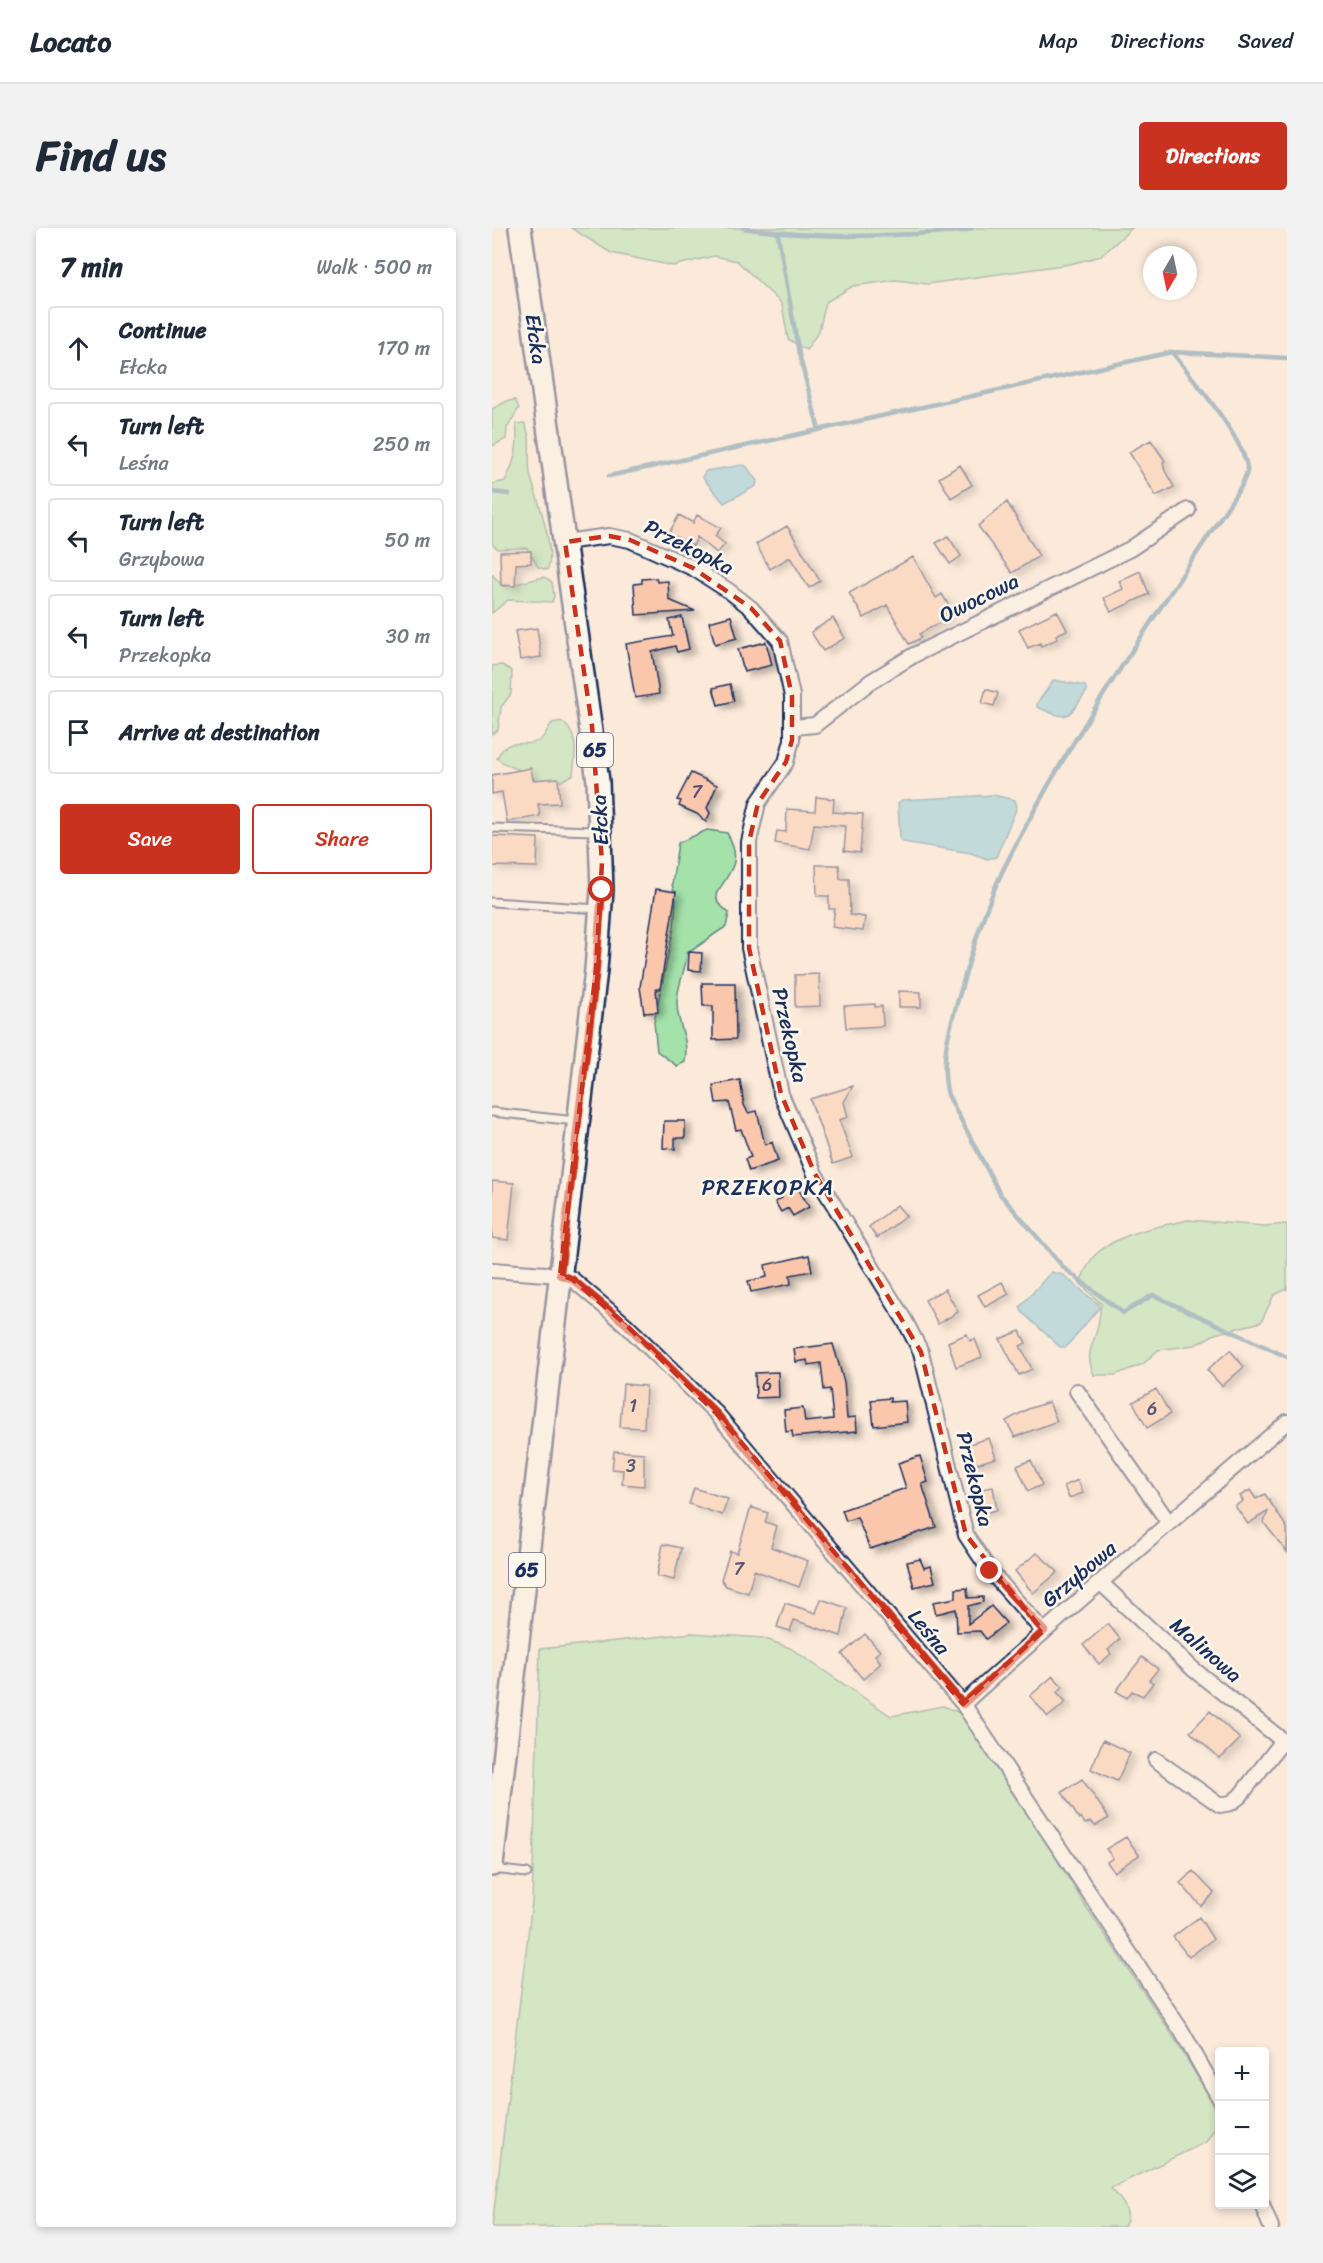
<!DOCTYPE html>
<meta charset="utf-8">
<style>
:root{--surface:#fff;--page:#f2f2f3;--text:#1f2937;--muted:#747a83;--line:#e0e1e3;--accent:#c8321e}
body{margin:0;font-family:Sriracha,sans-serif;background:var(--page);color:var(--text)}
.controls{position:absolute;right:18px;bottom:18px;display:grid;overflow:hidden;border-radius:6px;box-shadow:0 3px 9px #0003}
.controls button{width:54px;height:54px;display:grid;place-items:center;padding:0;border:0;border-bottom:2px solid var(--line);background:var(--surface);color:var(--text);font:30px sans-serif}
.compass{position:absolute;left:651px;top:18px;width:54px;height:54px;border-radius:50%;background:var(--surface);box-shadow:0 3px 9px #0003;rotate:189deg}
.stop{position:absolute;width:18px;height:18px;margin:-14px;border:4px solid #c8321e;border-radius:50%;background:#fff}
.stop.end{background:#c8321e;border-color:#fff;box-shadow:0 2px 6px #0008}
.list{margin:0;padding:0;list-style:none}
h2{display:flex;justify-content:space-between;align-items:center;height:78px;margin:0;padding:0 24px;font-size:26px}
h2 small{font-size:20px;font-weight:400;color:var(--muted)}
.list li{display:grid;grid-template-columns:39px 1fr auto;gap:18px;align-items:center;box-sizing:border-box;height:84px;margin:0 12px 12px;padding:0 12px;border:2px solid var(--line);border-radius:6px}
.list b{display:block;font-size:22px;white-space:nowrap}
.list p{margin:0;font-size:20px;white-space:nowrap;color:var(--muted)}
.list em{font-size:20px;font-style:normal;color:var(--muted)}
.actions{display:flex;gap:12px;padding:18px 24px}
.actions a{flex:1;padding:14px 0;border:2px solid var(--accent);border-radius:6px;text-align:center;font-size:21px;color:var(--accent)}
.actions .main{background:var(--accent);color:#fff}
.icon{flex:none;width:33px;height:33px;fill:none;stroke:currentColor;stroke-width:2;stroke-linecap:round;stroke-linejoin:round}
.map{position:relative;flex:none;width:795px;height:1999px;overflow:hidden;border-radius:6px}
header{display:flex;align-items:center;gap:36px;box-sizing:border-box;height:84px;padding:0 30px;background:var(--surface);border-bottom:2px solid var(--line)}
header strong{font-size:28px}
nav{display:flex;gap:33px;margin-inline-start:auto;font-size:21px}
.intro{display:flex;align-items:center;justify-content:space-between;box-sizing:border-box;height:144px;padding:0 36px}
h1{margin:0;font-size:42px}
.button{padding:15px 27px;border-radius:6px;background:var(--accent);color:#fff;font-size:21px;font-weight:700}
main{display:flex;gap:36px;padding:0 36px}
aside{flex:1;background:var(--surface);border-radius:6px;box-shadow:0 3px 9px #0003}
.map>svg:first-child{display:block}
.green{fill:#a4e2aa;stroke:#608884;stroke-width:1.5}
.water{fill:#7bc7d9;stroke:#558aa8;stroke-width:1.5}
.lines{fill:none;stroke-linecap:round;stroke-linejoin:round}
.stream{stroke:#558aa8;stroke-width:4.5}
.building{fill:#fbc7ac;stroke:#1b2f5e;stroke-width:1.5;filter:url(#shadow)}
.lane-casing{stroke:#1b2f5e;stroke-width:11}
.street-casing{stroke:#1b2f5e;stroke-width:18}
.primary-casing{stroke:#1b2f5e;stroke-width:26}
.lane{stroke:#fbf7ec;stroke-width:7}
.street{stroke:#fbf7ec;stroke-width:14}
.primary{stroke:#fbf7ec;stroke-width:21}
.route{stroke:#c8321e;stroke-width:8}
.marked{fill:none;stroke:#c8321e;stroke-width:4.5;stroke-dasharray:12 8;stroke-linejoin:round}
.labels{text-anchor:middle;stroke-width:5;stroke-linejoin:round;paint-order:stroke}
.number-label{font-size:18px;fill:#535572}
.shield{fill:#fbf7ec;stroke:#5e6b89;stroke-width:1.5}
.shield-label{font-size:20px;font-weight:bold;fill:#1b2f5e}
.street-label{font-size:21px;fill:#1b2f5e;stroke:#fbf7ec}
.neighbourhood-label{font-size:22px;letter-spacing:1.5px;fill:#1b2f5e;stroke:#fbf7ec}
</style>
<header>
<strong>Locato</strong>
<nav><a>Map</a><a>Directions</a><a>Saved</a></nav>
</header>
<div class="intro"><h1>Find us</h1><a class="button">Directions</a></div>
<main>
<aside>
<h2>7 min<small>Walk · 500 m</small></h2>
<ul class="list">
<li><svg class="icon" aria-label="ahead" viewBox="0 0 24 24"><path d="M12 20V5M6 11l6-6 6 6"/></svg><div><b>Continue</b><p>Ełcka</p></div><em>170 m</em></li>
<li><svg class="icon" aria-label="left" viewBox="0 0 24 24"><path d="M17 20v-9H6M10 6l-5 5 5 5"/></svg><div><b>Turn left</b><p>Leśna</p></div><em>250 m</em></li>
<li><svg class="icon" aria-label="left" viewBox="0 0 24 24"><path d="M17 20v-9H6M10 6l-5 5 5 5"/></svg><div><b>Turn left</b><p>Grzybowa</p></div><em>50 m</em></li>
<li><svg class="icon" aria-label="left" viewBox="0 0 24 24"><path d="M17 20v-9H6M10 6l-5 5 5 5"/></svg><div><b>Turn left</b><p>Przekopka</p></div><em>30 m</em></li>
<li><svg class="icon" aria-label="arrive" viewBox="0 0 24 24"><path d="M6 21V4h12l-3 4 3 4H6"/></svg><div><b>Arrive at destination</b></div></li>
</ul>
<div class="actions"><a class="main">Save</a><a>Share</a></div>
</aside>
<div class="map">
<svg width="795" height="1999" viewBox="0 0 795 1999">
<defs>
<filter id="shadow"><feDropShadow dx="6" dy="4" stdDeviation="3" flood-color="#0004"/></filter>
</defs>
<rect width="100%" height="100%" fill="#fbe9d9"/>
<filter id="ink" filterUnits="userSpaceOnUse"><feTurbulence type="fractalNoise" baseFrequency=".0167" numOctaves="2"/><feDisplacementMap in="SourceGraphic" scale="12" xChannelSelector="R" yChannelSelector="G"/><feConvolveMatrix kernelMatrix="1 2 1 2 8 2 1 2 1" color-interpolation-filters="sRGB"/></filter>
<g filter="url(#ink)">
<!-- green -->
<path class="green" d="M79,0H640L609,28L578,36L435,56L404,52L361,58L334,74L327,103L314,122L296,111L290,76L245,33L222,28L181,38L119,25Z
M23,172L27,180L15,200L14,211L0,218V181L15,173Z
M32,195C42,212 34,232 39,250C45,271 65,323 55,342L46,339L35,320L6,321L0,316V256L13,253C23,234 27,217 24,196Z
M0,346L11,359L52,349L60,354L62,368L60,374L16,372L0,385Z
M10,437L20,443L19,466L9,479L6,502L0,506V438Z
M69,493C88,506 83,528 81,547L69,553H44C32,539 17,542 5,530C17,505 33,522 48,512C53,508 56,500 60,495Z
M215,602L235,605C251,632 239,643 224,666L226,675L237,685L234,699C219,707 209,718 195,725C194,743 184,759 185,777C186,800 197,808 193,834L185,838L165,823L162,794L182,699L184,672L180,656L186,615Z
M696,992L773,998L795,996V1061L782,1067L769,1094L723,1106L703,1117L666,1122L651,1136L623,1147H602C594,1129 598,1122 604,1105C607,1096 608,1085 609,1076L588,1055C592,1046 596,1033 604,1026C629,1004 665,999 696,992Z
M200,1405L271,1410L298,1420L399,1488L451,1478L468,1485L496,1518L591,1674L677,1802L723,1878V1900L714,1914L619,1960C628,1971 642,1984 632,1999H0L40,1674L48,1421Z"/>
<!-- water -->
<path class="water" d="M250,237L254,238L265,253L264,258L232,275L210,249L214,243Z
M562,452L593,458L595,463C574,492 578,493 545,479V475Z
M501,567L523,572L525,579L504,629L495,631L479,625L411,614L408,611L406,575L410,572Z
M559,1044L571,1047L606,1076L607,1080L574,1119H568L530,1084L528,1079Z"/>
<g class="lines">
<!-- stream -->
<path class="stream" d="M251,0C324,12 398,8 471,3L480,0
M286,6L307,126L327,202
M680,124C697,146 758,217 755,244C754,248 751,253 750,257C667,384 577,508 510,644C492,682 479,725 468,765C458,799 447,831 456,867L508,966L572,1040L631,1085L661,1067L795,1129
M117,248L680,124L795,130
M0,264L17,266"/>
</g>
<!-- building -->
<path class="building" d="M659,212L673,233L671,234L673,243L682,259L664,268L637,224Z
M468,237L480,257L459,270L447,250Z
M515,274L547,328L520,345L486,298Z
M187,287L201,295L205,287L229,300L223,308L233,316L225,325L205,309L201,318L177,305Z
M295,298L328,353L317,360L298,329L278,341L264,316Z
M456,308L469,328L458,336L444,315Z
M39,323V335L24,336L23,358L9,357L8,324Z
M421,329L444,370L450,366L460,383L452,387L454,391L427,406L429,410L417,416L395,377L372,390L357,365Z
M648,343L657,366L619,384L612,370L631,361L627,353Z
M164,350L165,354L176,353L177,372L203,383L144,387L142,356L150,355V351Z
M565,383L575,402L564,407L565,411L549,418L548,415L536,420L527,401Z
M239,388L245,410L223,416L217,394Z
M190,389L197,421L185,424L183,418L160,424L167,466L143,470L134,416L181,408L177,392Z
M341,390L353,410L331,423L319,404Z
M45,400L49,429L28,432L23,403Z
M274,414L280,437L252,444L246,421Z
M238,456L242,473L226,477L221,460Z
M494,461L506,465L502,478L490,475Z
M39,540L41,552L66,550L68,575L46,576L48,588L15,594L10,564L0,566V547Z
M199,545L225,557L215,580L218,585L214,594L205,586L187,578L189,573L185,572Z
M324,569L342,571L341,584L371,586L368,625L352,623L354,598L322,596L318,621L283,615L285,603L294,604L295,581L323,583Z
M0,608L46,610L45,639L0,638Z
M324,637H347L348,651H357L358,687L373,689L371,703L340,699L343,681H337V668H325Z
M164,661L184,664L168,761H164L166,784L152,785L148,759Z
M197,724L210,725L209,743L196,742Z
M327,746L328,778L303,779V747Z
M210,755H243L244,811L221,812V778H211Z
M407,763L429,764V779H407Z
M383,776V779L390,778L391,798L354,800L352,778Z
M248,852L252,877L256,885L265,883L273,917L280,914L286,933L257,943L253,931L259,929L249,901L244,902L237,874L224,875L221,857Z
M361,858L352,874L356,889L347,892L361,929L341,936L318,871Z
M172,893H193V910H183V921L171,920Z
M0,953L22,955L16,1012L0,1010Z
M303,955L317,979L301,988L296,980L289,984L283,974L290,970L287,964Z
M405,977L414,988L385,1010L377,999Z
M317,1027L320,1043L298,1047L299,1056L259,1064L256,1053L275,1049L273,1037Z
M510,1054L517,1066L493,1079L486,1067Z
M453,1061L466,1084L446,1096L433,1072Z
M528,1103L534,1115L528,1118L540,1141L527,1147L508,1111Z
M475,1106L478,1113L483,1111L490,1129L464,1139L456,1114Z
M341,1116L352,1154L355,1190L364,1189L365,1203L301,1209L300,1203L294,1204L292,1182L311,1180L313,1194L341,1191L338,1161L332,1162L329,1135L316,1137L315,1132L304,1134L302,1121Z
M738,1122L752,1139L730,1158L715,1142Z
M286,1144L287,1169L264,1170L263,1145Z
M131,1156L154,1158L152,1200L128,1199Z
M664,1161L678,1186L655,1200L641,1174Z
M398,1170V1174L413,1173L415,1194L382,1198L379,1172Z
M557,1174L565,1193L523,1209L514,1193L536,1181Z
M497,1210L504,1230L480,1237L474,1217Z
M122,1223L152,1225V1258L130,1256L131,1242L120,1241Z
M428,1228L436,1254L430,1256L444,1299L378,1321L365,1289L354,1293L350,1282L414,1260L406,1235Z
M539,1232L550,1257L536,1263L525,1238Z
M586,1252L591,1265L577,1270L572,1258Z
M501,1259L505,1282L486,1286L482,1262Z
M202,1260L236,1271L230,1287L197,1276Z
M758,1262L764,1271L773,1266L795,1300V1324L772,1295L776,1283L756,1296L743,1278L751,1273L748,1268Z
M259,1279L276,1285L273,1294L285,1298L279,1319L316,1333L307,1359L262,1342L256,1365L234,1358L229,1351L238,1323L245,1325Z
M171,1316L189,1320L182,1352L165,1348Z
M545,1325L566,1344L541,1365L523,1343Z
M428,1331L432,1340L439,1338L443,1354L422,1359L415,1334Z
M475,1360L476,1370L491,1369V1374L476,1378V1396L499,1378L514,1395L494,1411L488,1403L465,1404L464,1381L444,1386L441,1374L464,1370V1361Z
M329,1371L355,1380L349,1408L302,1392L298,1403L285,1399L293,1375L324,1385Z
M616,1396L628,1411L616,1422L619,1426L607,1436L591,1417Z
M373,1406L388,1423L383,1427L389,1435L371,1451L350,1426Z
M650,1429L666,1441L657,1452L661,1455L651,1468L640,1463L635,1470L624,1463Z
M561,1448L571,1459L565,1464L574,1474L556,1489L538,1468Z
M718,1483L748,1511L728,1531L698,1504Z
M611,1512L638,1525L625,1553L599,1541Z
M590,1551L617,1590L603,1598L599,1593L593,1596L589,1589L587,1591L570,1564Z
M634,1609L647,1627L622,1644L615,1634L621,1630L614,1621Z
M701,1643L722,1665L709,1678L688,1655Z
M707,1689L721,1711L697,1729L681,1709Z"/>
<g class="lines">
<!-- lane casing -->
<g class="lane-casing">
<path id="lane" d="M0,600L104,603
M0,674L106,681
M0,884L84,893
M1,1641L35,1645"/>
</g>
<!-- street casing -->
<g class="street-casing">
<path id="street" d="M73,314L117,308L138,312L201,340L237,363L259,380L288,413L300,468V512L294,534L266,575L257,614V720L289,866L323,946L413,1093L429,1124L474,1307L498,1343L551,1403
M302,499L323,497L378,454L422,427L638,321L696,282
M0,1042L68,1047L80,1051L133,1096L225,1186L471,1476L689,1802L728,1871
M585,1163L677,1295
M610,1356L701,1441L795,1516
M471,1476C577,1380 686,1287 795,1194
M664,1532L728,1577L739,1575L748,1568L790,1514
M770,1976L779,1999"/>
</g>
<!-- primary casing -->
<g class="primary-casing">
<path id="primary" d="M0,1637L104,742L110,662L106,553L28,0"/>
</g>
<!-- lane -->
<use href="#lane" class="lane"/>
<!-- street -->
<use href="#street" class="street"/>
<!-- primary -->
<use href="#primary" class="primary"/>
</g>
</g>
<g class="lines" filter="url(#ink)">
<!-- route -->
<path class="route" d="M110,662L104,742L68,1047L80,1051L134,1096L225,1186L471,1476L552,1403L498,1343"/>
</g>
<!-- marked area -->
<path d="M0 0H795V1999H0ZM117,308L138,312L201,340L259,380L288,413L300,468V512L294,534L266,575L257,614V720L289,866L323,946L429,1124L474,1307L551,1403L471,1476L225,1186L133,1096L80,1051L68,1047L104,742L110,634L100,498L73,314Z" fill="#fbe9d9" fill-opacity=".55" fill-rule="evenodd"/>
<path class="marked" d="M117,308L138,312L201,340L259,380L288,413L300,468V512L294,534L266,575L257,614V720L289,866L323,946L429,1124L474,1307L551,1403L471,1476L225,1186L133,1096L80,1051L68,1047L104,742L110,634L100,498L73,314Z"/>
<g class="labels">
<!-- number labels -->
<g class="number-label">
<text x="205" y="570">7</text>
<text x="275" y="1163">6</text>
<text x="141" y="1184">1</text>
<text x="660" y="1187">6</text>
<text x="139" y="1244">3</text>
<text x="247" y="1347">7</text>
</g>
<!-- shield labels -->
<g class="shield">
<rect x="85" y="505" width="36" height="34" rx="4.5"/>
<rect x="17" y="1325" width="36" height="34" rx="4.5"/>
</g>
<g class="shield-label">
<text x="103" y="529">65</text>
<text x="35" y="1349">65</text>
</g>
<!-- street labels -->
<g class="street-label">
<text transform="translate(44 111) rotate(82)" y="7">Ełcka</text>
<text transform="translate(197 319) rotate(27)" y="7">Przekopka</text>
<text transform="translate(487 370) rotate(-26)" y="7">Owocowa</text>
<text transform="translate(108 592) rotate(-93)" y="7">Ełcka</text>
<text transform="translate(298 807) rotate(77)" y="7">Przekopka</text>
<text transform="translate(483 1251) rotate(76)" y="7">Przekopka</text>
<text transform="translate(587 1346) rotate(-40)" y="7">Grzybowa</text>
<text transform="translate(437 1404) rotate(50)" y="7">Leśna</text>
<text transform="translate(714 1422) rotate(41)" y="7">Malinowa</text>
</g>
<!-- neighbourhood labels -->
<g class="neighbourhood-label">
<text x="276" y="967">PRZEKOPKA</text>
</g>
</g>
</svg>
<div class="controls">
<button>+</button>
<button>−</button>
<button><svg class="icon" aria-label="layers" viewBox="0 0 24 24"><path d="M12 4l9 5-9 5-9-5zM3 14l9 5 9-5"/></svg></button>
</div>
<svg class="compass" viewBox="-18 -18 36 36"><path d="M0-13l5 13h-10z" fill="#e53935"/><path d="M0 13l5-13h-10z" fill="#747a83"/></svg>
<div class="stop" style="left:110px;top:662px"></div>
<div class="stop end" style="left:498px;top:1343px"></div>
</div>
</main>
